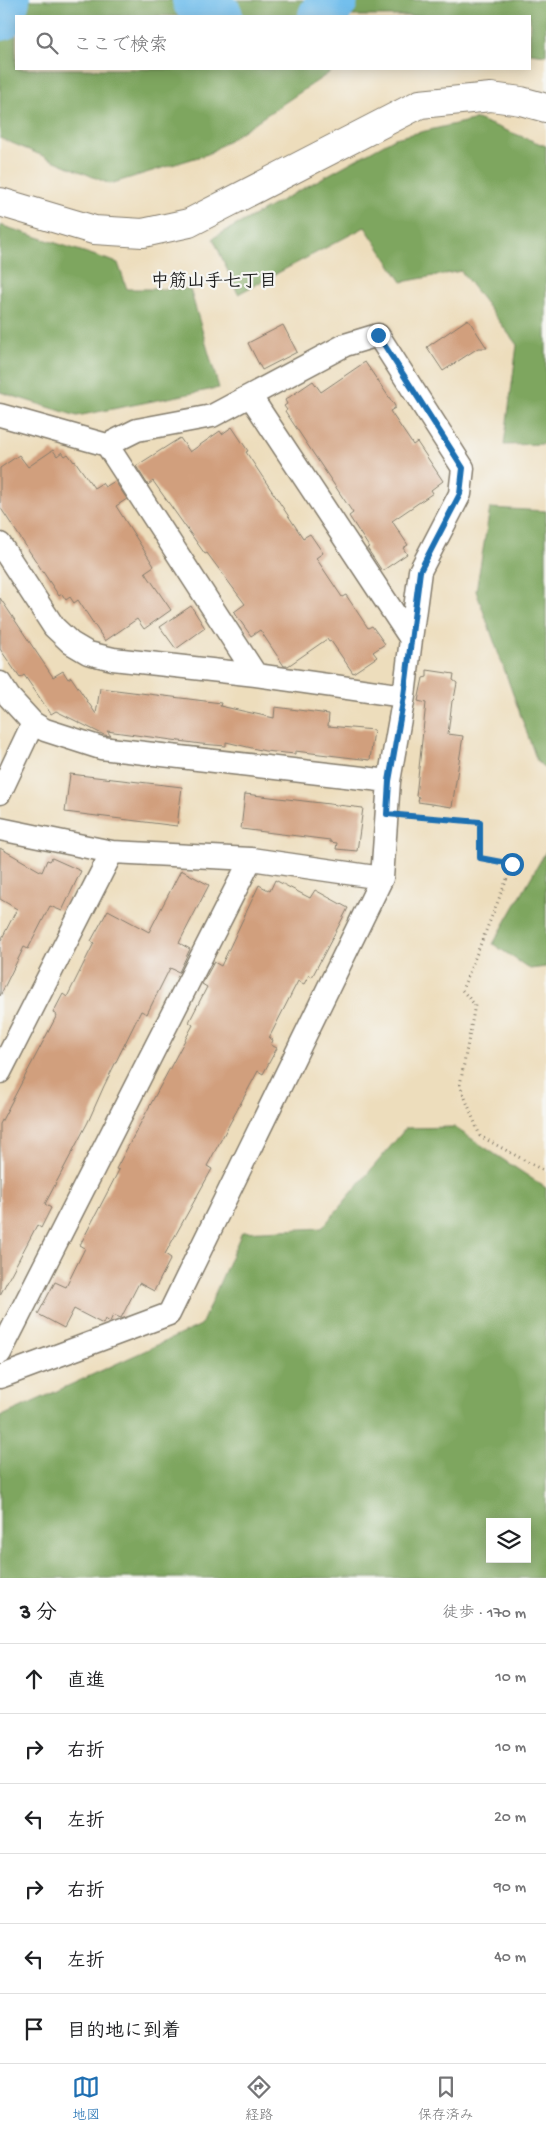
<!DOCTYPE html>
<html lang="ja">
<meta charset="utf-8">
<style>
:root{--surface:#fff;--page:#f2f2f2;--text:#202124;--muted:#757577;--line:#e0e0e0;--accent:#1f6fb2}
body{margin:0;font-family:"Gochi Hand","Klee One",sans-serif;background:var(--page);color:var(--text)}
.controls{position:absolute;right:15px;bottom:15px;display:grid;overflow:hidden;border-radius:0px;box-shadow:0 2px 12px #0003}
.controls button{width:45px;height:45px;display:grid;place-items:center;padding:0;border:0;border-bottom:1px solid var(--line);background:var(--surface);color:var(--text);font:25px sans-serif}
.stop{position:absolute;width:15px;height:15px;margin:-11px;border:4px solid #1f6fb2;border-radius:50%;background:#fff}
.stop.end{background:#1f6fb2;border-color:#fff;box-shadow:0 1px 5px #0008}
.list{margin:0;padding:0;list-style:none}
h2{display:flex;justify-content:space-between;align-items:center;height:65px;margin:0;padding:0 20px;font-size:21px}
h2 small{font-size:16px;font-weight:400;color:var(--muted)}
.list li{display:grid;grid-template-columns:32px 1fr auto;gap:15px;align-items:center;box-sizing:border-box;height:70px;padding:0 20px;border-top:1px solid var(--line)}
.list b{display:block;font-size:19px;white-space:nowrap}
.list em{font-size:16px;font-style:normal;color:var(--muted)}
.icon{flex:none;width:28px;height:28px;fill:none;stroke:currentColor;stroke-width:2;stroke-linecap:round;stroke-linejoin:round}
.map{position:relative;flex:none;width:546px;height:1578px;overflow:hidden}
.search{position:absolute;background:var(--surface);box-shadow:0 2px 12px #0003;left:15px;right:15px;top:15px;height:55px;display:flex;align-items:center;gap:12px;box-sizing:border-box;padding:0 18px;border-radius:0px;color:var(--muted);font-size:19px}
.sheet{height:485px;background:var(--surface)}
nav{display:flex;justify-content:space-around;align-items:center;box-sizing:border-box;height:70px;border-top:1px solid var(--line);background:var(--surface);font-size:14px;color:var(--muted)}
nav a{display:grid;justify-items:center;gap:2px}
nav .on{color:var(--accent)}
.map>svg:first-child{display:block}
.forest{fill:#7ea65e;stroke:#4d613d;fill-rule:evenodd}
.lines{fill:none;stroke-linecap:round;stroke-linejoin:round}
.river{stroke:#73bfed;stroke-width:48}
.building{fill:#d19f7d}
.street-casing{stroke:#847c6c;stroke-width:25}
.secondary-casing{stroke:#847c6c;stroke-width:30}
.path{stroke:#847c6c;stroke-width:3;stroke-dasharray:1 4;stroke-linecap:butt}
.street{stroke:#fff;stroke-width:22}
.secondary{stroke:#fff;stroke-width:28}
.route{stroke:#1f6fb2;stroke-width:6}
.labels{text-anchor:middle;stroke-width:4.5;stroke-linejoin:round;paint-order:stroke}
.neighbourhood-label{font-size:18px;font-weight:bold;fill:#1c1c1c;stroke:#f6f6f2}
</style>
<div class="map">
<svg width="546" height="1578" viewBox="0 0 546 1578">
<rect width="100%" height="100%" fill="#f6f6f2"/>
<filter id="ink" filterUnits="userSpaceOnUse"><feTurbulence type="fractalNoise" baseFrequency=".02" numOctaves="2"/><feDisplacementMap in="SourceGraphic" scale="10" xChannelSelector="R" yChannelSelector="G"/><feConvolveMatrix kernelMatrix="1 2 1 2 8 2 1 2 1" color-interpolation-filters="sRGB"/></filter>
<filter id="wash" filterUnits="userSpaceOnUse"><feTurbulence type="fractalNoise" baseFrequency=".0096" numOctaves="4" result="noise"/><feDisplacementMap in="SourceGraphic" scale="20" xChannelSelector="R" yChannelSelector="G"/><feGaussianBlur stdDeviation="1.12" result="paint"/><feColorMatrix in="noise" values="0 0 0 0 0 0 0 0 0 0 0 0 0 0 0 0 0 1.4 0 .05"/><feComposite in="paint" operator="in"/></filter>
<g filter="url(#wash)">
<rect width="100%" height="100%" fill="#edddbc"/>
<!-- forest -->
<path class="forest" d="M0,0H546V55L530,53V16H16V69H335L208,154L110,184L0,138Z
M477,119L546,146V444L504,445L517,345L461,271L402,282L365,227L238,294L213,238L395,138Z
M0,225L118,263L127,289H190L219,388L77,416L0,392Z
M490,508L546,511V770L537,761L476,591Z
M546,851V967L530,969L493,944Z
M454,1127L546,1188V1576L543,1578H0V1417L201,1325L242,1232L322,1228L406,1128ZM490,1522H527V1559H490Z"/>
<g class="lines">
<!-- river -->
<path class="river" d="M196,0L219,16
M322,16L334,0
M0,17L6,0"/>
</g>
<g id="blocks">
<!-- building -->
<path class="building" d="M468,319L487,348H478L443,371L427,347Z
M283,325L297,352L262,370L248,343Z
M365,362L395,406V408L390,411L413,445L417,442L443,481L431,490L433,493L392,521L408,545L403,548L407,554L382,571L367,548L369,547L349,516L353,513L285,411L287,410L284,406L287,404L285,400L313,381L321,392Z
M232,427L248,451L246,452L303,538L310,534L323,553L316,558L342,597L346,595L368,628L372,626L385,644L373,652L377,657L353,673L331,641L329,642L327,639L288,666H284L260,630L251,636L234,612L245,604L207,553L205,554L153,481L148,485L136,466L180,438L190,452L220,431L222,434Z
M53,450L57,456L62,452L65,456L68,454L74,462L75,461L94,488L102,483L105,487L115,481L127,499L116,506L154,566L145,572L171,610L144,629L137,619L105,641L78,600L74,603L70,597L66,600L62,594L59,596L0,507V468L19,455L28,467Z
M0,598L53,677L63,671L68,679L71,677L96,714L100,688L221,703L220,706L274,718L275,707L329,714L328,726L374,730L370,760L295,751V754L265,751L226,742V746L201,744L107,731L111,736L104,735L56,711L51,714L24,675L20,678L0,649Z
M191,606L205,628L176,649L160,627Z
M427,670L454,674L453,680L457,683L454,699L452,701L448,734L463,736L452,807L418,802L419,797L416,796L426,703L418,701L423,678L427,677Z
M70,774L182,787L177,826L65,812Z
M245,794L363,808L357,851L336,849L337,843L330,842V840L241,829Z
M0,848L42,872L47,860L50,861L52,858L81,871L62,911L50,906L28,949L24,947L0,996V942L17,909L0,899Z
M181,870L209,885L179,943L190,949L179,972L170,968L147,1014L141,1011L104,1086L88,1122L45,1204L51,1208L41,1228L37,1225L0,1295V1124L57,1015L53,1013L63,994L67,997L94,943L91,941L108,910L149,932Z
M275,880L310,898L315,890L348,908L312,977L309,975L304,984L298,981L269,1038L273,1040L271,1045L277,1048L263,1074L258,1071L207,1166L212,1169L165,1254L171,1258L154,1291L139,1283L121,1318L113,1315L110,1322L105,1319L103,1324L74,1309L64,1328L38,1314L55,1282L66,1287L85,1248L80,1245L119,1170L116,1169L193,1025L189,1022L207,987L202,984L214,962L221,966L259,885L270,891Z"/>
</g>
</g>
<g filter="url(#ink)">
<use href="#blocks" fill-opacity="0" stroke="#847c6c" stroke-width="1"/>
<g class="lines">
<!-- street casing -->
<g class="street-casing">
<path id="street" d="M0,415L107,445L137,430L212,416L345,345L378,335L463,468L460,494L420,571L411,639
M107,445L256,675
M0,544L54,627L71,643L88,653L113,659L256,675L404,696
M0,683L9,697L33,723
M0,793L33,723L45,730L101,748L389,781L404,696L411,639L251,397
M0,829L112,852L0,1072
M112,852L251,859L382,878
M0,1353L251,859
M0,1377L169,1314L382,878L389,781"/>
</g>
<!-- secondary casing -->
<g class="secondary-casing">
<path id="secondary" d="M0,202L94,230L143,233L189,223L420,104L491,97L521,101L546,108"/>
</g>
<!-- path -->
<path class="path" d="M411,816L480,822V858L513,864L462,990L475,1005L460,1085L480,1136L546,1172"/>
<!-- street -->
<use href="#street" class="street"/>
<!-- secondary -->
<use href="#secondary" class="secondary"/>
</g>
</g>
<g class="lines" filter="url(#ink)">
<!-- route -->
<path class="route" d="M378,335L463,468L460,494L420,571L404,696L389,781L387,814L480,822V858L512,864"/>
</g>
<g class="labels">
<!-- neighbourhood labels -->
<g class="neighbourhood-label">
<text x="214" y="286">中筋山手七丁目</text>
</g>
</g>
</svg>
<div class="controls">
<button><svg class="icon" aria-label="layers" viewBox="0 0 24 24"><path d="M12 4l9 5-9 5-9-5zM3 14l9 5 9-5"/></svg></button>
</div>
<div class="stop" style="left:512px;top:864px"></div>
<div class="stop end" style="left:378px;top:335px"></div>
<div class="search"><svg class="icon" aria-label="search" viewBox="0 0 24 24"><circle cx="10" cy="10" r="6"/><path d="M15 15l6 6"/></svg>ここで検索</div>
</div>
<section class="sheet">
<h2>3 分<small>徒歩 · 170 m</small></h2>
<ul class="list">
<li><svg class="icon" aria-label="ahead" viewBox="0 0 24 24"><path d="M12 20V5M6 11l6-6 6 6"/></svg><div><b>直進</b></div><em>10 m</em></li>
<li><svg class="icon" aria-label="right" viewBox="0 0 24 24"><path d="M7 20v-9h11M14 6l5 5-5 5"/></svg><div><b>右折</b></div><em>10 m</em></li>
<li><svg class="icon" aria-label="left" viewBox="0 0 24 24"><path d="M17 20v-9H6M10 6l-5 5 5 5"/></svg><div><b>左折</b></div><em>20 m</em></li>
<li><svg class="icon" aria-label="right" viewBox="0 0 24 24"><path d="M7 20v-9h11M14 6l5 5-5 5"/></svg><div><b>右折</b></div><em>90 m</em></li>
<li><svg class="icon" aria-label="left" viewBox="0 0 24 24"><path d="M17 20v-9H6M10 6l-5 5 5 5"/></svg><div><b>左折</b></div><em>40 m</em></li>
<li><svg class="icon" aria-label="arrive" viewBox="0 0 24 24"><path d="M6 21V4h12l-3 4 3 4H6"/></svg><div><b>目的地に到着</b></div></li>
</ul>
</section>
<nav>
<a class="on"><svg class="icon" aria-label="map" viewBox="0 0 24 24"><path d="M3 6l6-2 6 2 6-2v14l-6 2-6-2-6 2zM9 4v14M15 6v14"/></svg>地図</a>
<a><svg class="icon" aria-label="directions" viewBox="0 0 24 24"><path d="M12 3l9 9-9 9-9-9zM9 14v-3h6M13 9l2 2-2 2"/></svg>経路</a>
<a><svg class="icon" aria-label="saved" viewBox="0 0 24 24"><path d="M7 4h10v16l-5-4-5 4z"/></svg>保存済み</a>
</nav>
